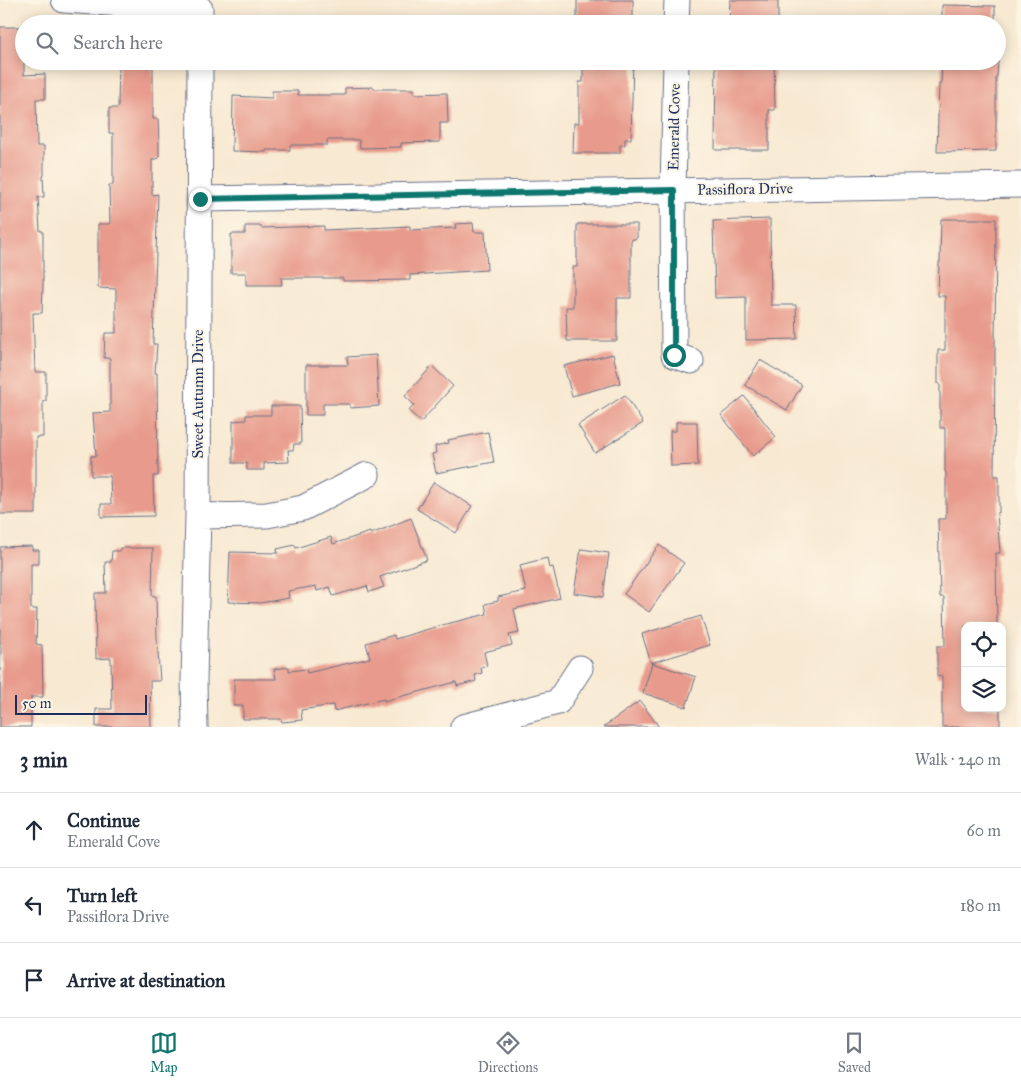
<!DOCTYPE html>
<meta charset="utf-8">
<style>
:root{--surface:#fff;--page:#f2f2f3;--text:#1f2937;--muted:#747a83;--line:#e0e1e3;--accent:#0f766e}
body{margin:0;font-family:"IM FELL Great Primer",serif;background:var(--page);color:var(--text)}
.controls{position:absolute;right:15px;bottom:15px;display:grid;overflow:hidden;border-radius:10px;box-shadow:0 2px 12px #0003}
.controls button{width:45px;height:45px;display:grid;place-items:center;padding:0;border:0;border-bottom:1px solid var(--line);background:var(--surface);color:var(--text);font:25px sans-serif}
.scale{position:absolute;left:15px;bottom:12px;width:132px;box-sizing:border-box;padding-left:5px;border:2px solid #1b2f5e;border-top:0;font-size:14px;line-height:18px;white-space:nowrap;color:#1b2f5e;-webkit-text-stroke:4px #fcf5e5;paint-order:stroke}
.stop{position:absolute;width:15px;height:15px;margin:-11px;border:4px solid #0f766e;border-radius:50%;background:#fff}
.stop.end{background:#0f766e;border-color:#fff;box-shadow:0 1px 5px #0008}
.list{margin:0;padding:0;list-style:none}
h2{display:flex;justify-content:space-between;align-items:center;height:65px;margin:0;padding:0 20px;font-size:21px}
h2 small{font-size:16px;font-weight:400;color:var(--muted)}
.list li{display:grid;grid-template-columns:32px 1fr auto;gap:15px;align-items:center;box-sizing:border-box;height:75px;padding:0 20px;border-top:1px solid var(--line)}
.list b{display:block;font-size:19px;white-space:nowrap}
.list p{margin:0;font-size:16px;white-space:nowrap;color:var(--muted)}
.list em{font-size:16px;font-style:normal;color:var(--muted)}
.icon{flex:none;width:28px;height:28px;fill:none;stroke:currentColor;stroke-width:2;stroke-linecap:round;stroke-linejoin:round}
.map{position:relative;flex:none;width:1021px;height:727px;overflow:hidden}
.search{position:absolute;background:var(--surface);box-shadow:0 2px 12px #0003;left:15px;right:15px;top:15px;height:55px;display:flex;align-items:center;gap:12px;box-sizing:border-box;padding:0 18px;border-radius:28px;color:var(--muted);font-size:19px}
.sheet{height:290px;background:var(--surface)}
nav{display:flex;justify-content:space-around;align-items:center;box-sizing:border-box;height:70px;border-top:1px solid var(--line);background:var(--surface);font-size:14px;color:var(--muted)}
nav a{display:grid;justify-items:center;gap:2px}
nav .on{color:var(--accent)}
.map>svg:first-child{display:block}
.building{fill:#e89b8c}
.lines{fill:none;stroke-linecap:round;stroke-linejoin:round}
.minor-casing{stroke:#687087;stroke-width:27}
.minor{stroke:#fff;stroke-width:25}
.route{stroke:#0f766e;stroke-width:6}
.labels{text-anchor:middle;stroke-width:4;stroke-linejoin:round;paint-order:stroke}
.street-label{font-size:15px;fill:#1b2f5e;stroke:#fcf5e5}
</style>
<div class="map">
<svg width="1021" height="727" viewBox="0 0 1021 727">
<rect width="100%" height="100%" fill="#fcf5e5"/>
<filter id="ink" filterUnits="userSpaceOnUse"><feTurbulence type="fractalNoise" baseFrequency=".02" numOctaves="2"/><feDisplacementMap in="SourceGraphic" scale="10" xChannelSelector="R" yChannelSelector="G"/><feConvolveMatrix kernelMatrix="1 2 1 2 8 2 1 2 1" color-interpolation-filters="sRGB"/></filter>
<filter id="wash" filterUnits="userSpaceOnUse"><feTurbulence type="fractalNoise" baseFrequency=".0096" numOctaves="4" result="noise"/><feDisplacementMap in="SourceGraphic" scale="20" xChannelSelector="R" yChannelSelector="G"/><feGaussianBlur stdDeviation="1.12" result="paint"/><feColorMatrix in="noise" values="0 0 0 0 0 0 0 0 0 0 0 0 0 0 0 0 0 1.4 0 .05"/><feComposite in="paint" operator="in"/></filter>
<g filter="url(#wash)">
<rect width="100%" height="100%" fill="#f8e9d2"/>
<g id="blocks">
<!-- building -->
<path class="building" d="M577,0H633V24H577Z
M730,0H778V24H729Z
M942,5L995,6V24H942Z
M0,27H24V75L45,74V99H36L37,146H44V176H43L44,197H38L40,231H43V287L42,313H33L35,372H46V401H43V437H36V514H0Z
M119,61H153V119H158L159,144V158L152,160V195L158,194L153,344H157L155,373H157L158,476H153L154,516L101,517V504H111L110,476H91V456H96L93,413L110,412V358H104L105,333H116V289L98,288V224H110L109,185H113V133H109V108H118Z
M583,61H633L631,139H625V145H620V153H573L574,123H579V82H583Z
M716,61H774L775,110H769V150H715Z
M942,61H998L997,76H996V151L937,152L939,83H941Z
M374,87V89H414V94L447,93L448,123H440V142L401,143V147L360,148L359,140H327V145H290V150H266V152L232,151L233,96L272,98V91H298V95H345V88Z
M770,219L771,305H796L797,339L746,340V297L715,298L713,221Z
M941,219H996L994,476H999V513H997L1000,553H996L997,626H965V708H1000V727H942V676L937,677V646H945L944,597H940L938,519H946V472H945V428H940V384H938V350H945V296H938L939,262H940Z
M473,223L474,232H485L487,270L410,275V280L343,281V278H281L282,285H246V273H231V234H245V226H261V228L324,226V230L410,226V230L456,228L455,224Z
M577,224H637V238L631,240V298H617V341H567L566,307H573V267H577Z
M613,354L620,383L572,396L564,366Z
M376,355L379,406L350,408V404H323V415H306V365H348L347,357Z
M760,360L802,385L787,410L745,385Z
M432,366L453,386L421,422L409,411L414,405L405,396Z
M625,395L643,423L595,453L578,425Z
M744,396L776,437L753,456L721,415Z
M271,406H300L301,444H294L293,450H288L289,462L264,463V470H247V463H233V421L246,420V415H271Z
M676,422H697L698,465L671,466L670,431H676Z
M488,432L494,462L436,473L432,454L436,453L435,446L449,443L448,440Z
M434,482L472,506L456,533L417,509Z
M411,518L427,560L380,577L384,587L369,592L367,586L333,596L330,587L317,591L316,586L288,591L289,598L260,603L228,602L230,552L278,553L277,549L295,545L296,548L331,537L333,544L370,532L371,534Z
M659,545L684,563L649,612L624,594Z
M32,546V550H39V564H31V609H37L36,644L42,645L43,697H31V727H0L1,646H0V547Z
M120,548H153L152,596H156L157,639L160,681H150L151,727H96V709H112L111,658L96,659L95,593H106L105,562H111L112,551H120Z
M581,549L609,553L603,597L574,593Z
M547,558L549,568L553,567L560,598L514,609L519,633L509,635L512,645L484,652L487,666L481,667L482,673L475,675L476,681L457,686L456,682L384,701V699L334,711L333,705L301,710L302,720L282,722L281,719H243V706H234V679H276L274,669L289,667V671L306,669L307,673L370,658L366,643L394,635L395,639L442,625L487,614L485,604L498,601V597L526,591L520,565Z
M701,616L710,645L651,663L642,634Z
M652,663L696,677L686,707L643,693Z
M640,701L659,727H603Z"/>
</g>
</g>
<g filter="url(#ink)">
<use href="#blocks" fill-opacity="0" stroke="#687087" stroke-width="1"/>
<g class="lines">
<!-- minor casing -->
<g class="minor-casing">
<path id="minor" d="M64,0L200,9V24
M676,24L677,0
M676,61L673,190L674,355L691,361
M200,199L1021,185
M198,516L267,515L303,508L367,475
M195,727L194,680L198,516L200,61
M463,727L558,702L580,668"/>
</g>
<!-- minor -->
<use href="#minor" class="minor"/>
</g>
</g>
<g class="lines" filter="url(#ink)">
<!-- route -->
<path class="route" d="M200,199L674,190V355"/>
</g>
<g class="labels">
<!-- street labels -->
<g class="street-label">
<text transform="translate(674 127) rotate(-89)" y="5">Emerald Cove</text>
<text transform="translate(745 189) rotate(-1)" y="5">Passiflora Drive</text>
<text transform="translate(198 394) rotate(-90)" y="5">Sweet Autumn Drive</text>
</g>
</g>
</svg>
<div class="controls">
<button><svg class="icon" aria-label="locate" viewBox="0 0 24 24"><circle cx="12" cy="12" r="6"/><path d="M12 2v4M12 18v4M2 12h4M18 12h4"/></svg></button>
<button><svg class="icon" aria-label="layers" viewBox="0 0 24 24"><path d="M12 4l9 5-9 5-9-5zM3 14l9 5 9-5"/></svg></button>
</div>
<div class="scale">50 m</div>
<div class="stop" style="left:674px;top:355px"></div>
<div class="stop end" style="left:200px;top:199px"></div>
<div class="search"><svg class="icon" aria-label="search" viewBox="0 0 24 24"><circle cx="10" cy="10" r="6"/><path d="M15 15l6 6"/></svg>Search here</div>
</div>
<section class="sheet">
<h2>3 min<small>Walk · 240 m</small></h2>
<ul class="list">
<li><svg class="icon" aria-label="ahead" viewBox="0 0 24 24"><path d="M12 20V5M6 11l6-6 6 6"/></svg><div><b>Continue</b><p>Emerald Cove</p></div><em>60 m</em></li>
<li><svg class="icon" aria-label="left" viewBox="0 0 24 24"><path d="M17 20v-9H6M10 6l-5 5 5 5"/></svg><div><b>Turn left</b><p>Passiflora Drive</p></div><em>180 m</em></li>
<li><svg class="icon" aria-label="arrive" viewBox="0 0 24 24"><path d="M6 21V4h12l-3 4 3 4H6"/></svg><div><b>Arrive at destination</b></div></li>
</ul>
</section>
<nav>
<a class="on"><svg class="icon" aria-label="map" viewBox="0 0 24 24"><path d="M3 6l6-2 6 2 6-2v14l-6 2-6-2-6 2zM9 4v14M15 6v14"/></svg>Map</a>
<a><svg class="icon" aria-label="directions" viewBox="0 0 24 24"><path d="M12 3l9 9-9 9-9-9zM9 14v-3h6M13 9l2 2-2 2"/></svg>Directions</a>
<a><svg class="icon" aria-label="saved" viewBox="0 0 24 24"><path d="M7 4h10v16l-5-4-5 4z"/></svg>Saved</a>
</nav>
